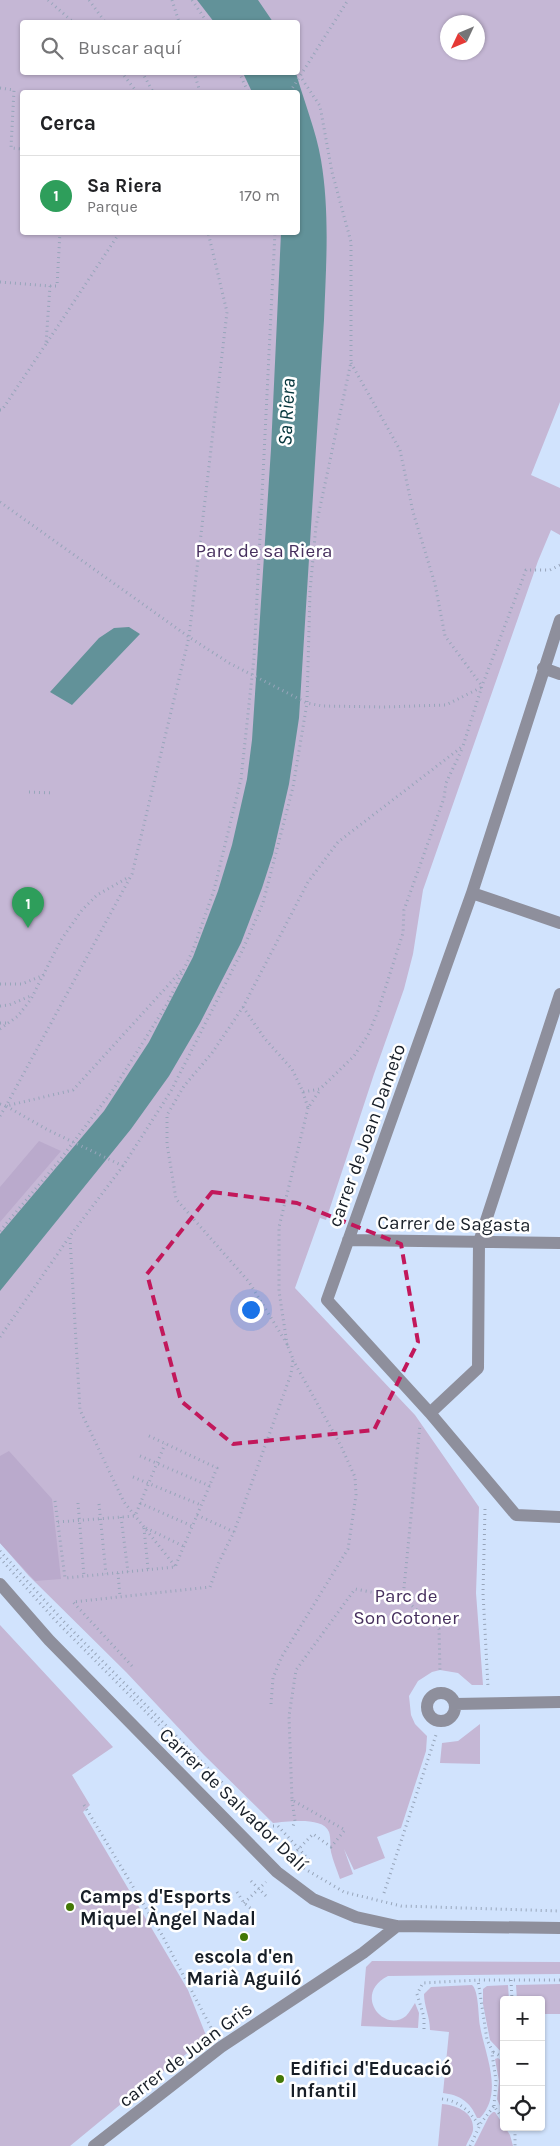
<!DOCTYPE html>
<html lang="es">
<meta charset="utf-8">
<style>
:root{--surface:#fff;--page:#f2f2f2;--text:#202124;--muted:#757577;--line:#e0e0e0;--accent:#0f766e}
body{margin:0;font-family:Karla,sans-serif;background:var(--page);color:var(--text)}
.controls{position:absolute;right:15px;bottom:15px;display:grid;overflow:hidden;border-radius:5px;box-shadow:0 1px 4px #0004}
.controls button{width:45px;height:45px;display:grid;place-items:center;padding:0;border:0;border-bottom:1px solid var(--line);background:var(--surface);color:var(--text);font:25px sans-serif}
.compass{position:absolute;left:440px;top:15px;width:45px;height:45px;border-radius:50%;background:var(--surface);box-shadow:0 1px 4px #0004;rotate:226deg}
.you{position:absolute;left:250px;top:1309px;width:18px;height:18px;margin:-12px;border:4px solid #fff;border-radius:50%;background:#1a73e8;box-shadow:0 0 0 8px #1a73e833}
.badge{display:grid;place-items:center;width:32px;height:32px;border-radius:50%;background:var(--accent);color:#fff;font-size:16px;font-weight:700}
.pin{position:absolute;translate:-50% -41px;filter:drop-shadow(0 1px 2px #0008)}
.pin::after{content:'';position:absolute;top:26px;width:18px;height:15px;background:inherit;clip-path:polygon(0 0,100% 0,50% 100%)}
.list{margin:0;padding:0;list-style:none}
h2{display:flex;justify-content:space-between;align-items:center;height:65px;margin:0;padding:0 20px;font-size:21px}
h2 small{font-size:16px;font-weight:400;color:var(--muted)}
.list li{display:grid;grid-template-columns:32px 1fr auto;gap:15px;align-items:center;box-sizing:border-box;height:80px;padding:0 20px;border-top:1px solid var(--line)}
.list b{display:block;font-size:19px;white-space:nowrap}
.list p{margin:0;font-size:16px;white-space:nowrap;color:var(--muted)}
.list em{font-size:16px;font-style:normal;color:var(--muted)}
.icon{flex:none;width:28px;height:28px;fill:none;stroke:currentColor;stroke-width:2;stroke-linecap:round;stroke-linejoin:round}
.map{position:relative;flex:none;width:560px;height:2146px;overflow:hidden}
.search{position:absolute;background:var(--surface);box-shadow:0 1px 4px #0004;left:20px;top:20px;width:280px;height:55px;display:flex;align-items:center;gap:12px;box-sizing:border-box;padding:0 18px;border-radius:5px;color:var(--muted);font-size:19px}
.panel{position:absolute;background:var(--surface);box-shadow:0 1px 4px #0004;left:20px;top:90px;width:280px;height:145px;border-radius:5px}
.map>svg:first-child{display:block}
.green{fill:#c5b7d5;fill-rule:evenodd}
.forest{fill:#baaacc}
.water{fill:#629299}
.lines{fill:none;stroke-linecap:round;stroke-linejoin:round}
.path{stroke:#97a5ba;stroke-width:3;stroke-dasharray:1 4;stroke-linecap:butt}
.minor{stroke:#8e8f9c;stroke-width:12}
.marked{fill:none;stroke:#c2185b;stroke-width:4;stroke-dasharray:10 6;stroke-linejoin:round}
.poi-dot{fill:#437806;stroke:#fff;stroke-width:2}
.labels{text-anchor:middle;stroke-width:5;stroke-linejoin:round;paint-order:stroke}
.park-label{font-size:19px;fill:#47305e;stroke:#fff}
.street-label{font-size:19px;fill:#171e27;stroke:#fff}
.poi-label{font-size:19px;font-weight:bold;fill:#171e27;stroke:#fff;text-anchor:start}
.water-label{font-size:20px;font-style:italic;fill:#04353b;stroke:#fff}
</style>
<div class="map">
<svg width="560" height="2146" viewBox="0 0 560 2146">
<rect width="100%" height="100%" fill="#d1e3fd"/>
<!-- green -->
<path class="green" d="M0,0H560V402L531,475L560,488V535L551,530L538,561L423,890L413,954L404,989L374,1074L326,1220L320,1218L295,1288L415,1415L479,1507L476,1593L483,1685H472L458,1673L440,1670L432,1672L418,1681L409,1696L411,1715L415,1724L427,1736L426,1751L401,1828L377,1837L385,1858L354,1870L344,1849L353,1874L340,1879C337,1870 333,1861 331,1852C330,1846 331,1838 329,1832C323,1816 286,1822 273,1823L204,1755L126,1672L29,1576L0,1543ZM22,22H298V72H22ZM448,22H478V52H448ZM22,92H298V232H22Z
M0,1625L113,1747L72,1775L90,1805L83,1812L188,1990L207,2038L121,2104L70,2146H0Z
M480,1724V1764L440,1763L442,1743L458,1741Z
M372,1961L560,1962V1974L388,1976C352,1994 384,2034 406,2016C410,2012 412,2007 415,2003L419,2013L418,2028L361,2026L366,1967Z
M560,1984V2014H541V2000H517L516,1985Z
M472,1985C479,1991 478,2016 480,2026C485,2055 504,2093 480,2118H477C470,2101 459,2095 443,2093L449,2032L430,2030C430,2017 424,2006 424,1994L431,1987Z
M508,1985L509,2000H504V2055L490,2040L483,2004V1989L487,1986Z
M498,2058L504,2063V2115L497,2099L499,2081L495,2059Z
M442,2104C454,2105 473,2111 473,2127C474,2133 468,2140 466,2146H438Z
M493,2112H495L510,2135L513,2146H474L489,2116Z"/>
<!-- forest -->
<path class="forest" d="M39,1141L61,1151L0,1222V1187Z
M9,1451L52,1499L61,1579L35,1581L0,1543V1456Z"/>
<!-- water -->
<path class="water" d="M197,0H258L273,22H214Z
M243,73H296C304,102 316,130 321,160C330,213 326,267 324,320L299,718L289,784L273,854L262,888L241,943L200,1023L169,1076L131,1129L0,1291V1234L104,1111L149,1042L193,957L218,891L232,845L247,779L252,740L271,449L281,233L298,232V92H252Z
M129,627L140,634L72,705L50,692L99,638L114,628Z"/>
<g class="lines">
<!-- path -->
<path class="path" d="M48,0L73,22
M89,0L105,22
M172,0L179,22
M192,0L207,22
M121,72L137,92
M142,72L153,92
M194,72L200,92
M239,72L248,92
M0,88L14,90L11,148L22,149
M290,92L348,0
M0,282L50,286L46,344L120,232
M50,286H57L60,232
M351,363L400,450L413,512L435,584L445,636L482,686
M0,410H2L46,344
M0,502L189,637L229,663L307,703L322,706L384,707L446,705L482,687
M29,792L54,793
M0,984H22L44,975
M0,1006L9,1005L33,995
M243,1007L265,1039L292,1069L303,1092L320,1089L354,1056L368,1035L378,1011L403,933L404,910L444,798L446,783L463,747
M0,1023H8
M0,1029L18,1016L31,999L61,940L82,910L97,895L129,877
M303,1092L308,1108L320,1090
M0,1104L6,1106L132,874L189,637L227,312L208,232
M308,1108L279,1227V1291L287,1344L249,1282L176,1199L167,1144V1115L184,1086L212,1053L243,1007L308,882L338,842L463,746L482,686L526,570H550L560,565
M0,1116L6,1106
M123,1166L48,1130L6,1106L73,1090L182,970
M0,1231L59,1161L113,1090L167,1004L193,950L214,890L241,779L254,658L275,232
M70,1238L80,1410L124,1502L175,1566
M0,1337L70,1236L123,1166L171,1091L243,949L263,903L293,787L307,703L310,591L316,526L351,362V242L332,172L320,106L300,76
M140,1456L210,1486
M133,1477L201,1505
M55,1501L65,1578L175,1567L217,1468L147,1435
M78,1503L84,1576
M140,1503L192,1526
M99,1504L106,1574
M485,1509L483,1593L488,1687
M197,1515L234,1532
M121,1517L128,1572
M58,1522L135,1516L165,1444
M144,1528L148,1569
M146,1528L183,1546
M0,1551L67,1625L267,1828L295,1863L344,1892L401,1906L560,1911
M0,1558L55,1620L264,1831L272,1836
M118,1573L120,1597
M403,1598L420,1425
M132,1666L73,1602L210,1587L219,1562L234,1532L291,1374L293,1359L287,1344
M271,1704L273,1678L281,1658L348,1549L356,1495L355,1477L341,1446L293,1360
M292,1800L295,1821L293,1826
M84,1805L162,1935L215,2035
M273,1826H278L310,1861
M290,1858L313,1834L331,1847L345,1830L292,1800L289,1716L296,1670L355,1589L403,1598L439,1629L440,1672
M251,1881L268,1898
M237,1892L244,1903L254,1911
M384,1893L436,1735
M244,1903L266,1882
M511,1980L512,2000
M424,2029V2017L417,1994L423,1983L478,1980
M493,2052L487,2040L478,1980H560
M442,2099C460,2101 469,2111 479,2125
M494,2106L496,2080L492,2054L493,2052L504,2058
M510,2127L515,2130V2146
M470,2146L481,2123L494,2106L504,2121"/>
<!-- minor -->
<path class="minor" d="M560,620L472,893L327,1300L430,1413L516,1515L560,1517
M543,668L560,674
M472,893L560,923
M348,1240L560,1243
M430,1413L478,1368L479,1242L560,994
M0,1584L49,1640L277,1872L313,1899L356,1917L397,1926L560,1928
M427 1707a14 14 0 1 1 28 0a14 14 0 1 1-28 0Z
M455,1704L560,1702
M94,2146L221,2047L363,1953L397,1926"/>
</g>
<!-- marked area -->
<path class="marked" d="M212,1192L297,1203L401,1244L418,1342L374,1430L233,1444L181,1401L147,1274Z"/>
<!-- markers -->
<g class="poi-dot">
<circle cx="70" cy="1907" r="5"/>
<circle cx="244" cy="1937" r="5"/>
<circle cx="280" cy="2079" r="5"/>
</g>
<g class="labels">
<!-- park labels -->
<g class="park-label">
<text x="264" y="557">Parc de sa Riera</text>
<text x="406" y="1602">Parc de<tspan x="406" dy="22">Son Cotoner</tspan></text>
</g>
<!-- street labels -->
<g class="street-label">
<text transform="translate(366 1135) rotate(-70)" y="7">carrer de Joan Dameto</text>
<text transform="translate(454 1223) rotate(1)" y="7">Carrer de Sagasta</text>
<text transform="translate(234 1799) rotate(44)" y="7">Carrer de Salvador Dalí</text>
<text transform="translate(185 2054) rotate(-37)" y="7">carrer de Juan Gris</text>
</g>
<!-- poi labels -->
<g class="poi-label">
<text x="80" y="1903">Camps d'Esports<tspan x="80" dy="22">Miquel Àngel Nadal</tspan></text>
<text x="244" y="1963" text-anchor="middle">escola d'en<tspan x="244" dy="22">Marià Aguiló</tspan></text>
<text x="290" y="2075">Edifici d'Educació<tspan x="290" dy="22">Infantil</tspan></text>
</g>
<!-- water labels -->
<g class="water-label">
<text transform="translate(286 412) rotate(-87)" y="7">Sa Riera</text>
</g>
</g>
</svg>
<div class="controls">
<button>+</button>
<button>−</button>
<button><svg class="icon" aria-label="locate" viewBox="0 0 24 24"><circle cx="12" cy="12" r="6"/><path d="M12 2v4M12 18v4M2 12h4M18 12h4"/></svg></button>
</div>
<svg class="compass" viewBox="-18 -18 36 36"><path d="M0-13l5 13h-10z" fill="#e53935"/><path d="M0 13l5-13h-10z" fill="#757577"/></svg>
<div class="you"></div>
<div class="pin badge" style="left:28px;top:928px;background:#2e9e5b">1</div>
<div class="search"><svg class="icon" aria-label="search" viewBox="0 0 24 24"><circle cx="10" cy="10" r="6"/><path d="M15 15l6 6"/></svg>Buscar aquí</div>
<section class="panel">
<h2>Cerca<small></small></h2>
<ul class="list">
<li><span class="badge" style="background:#2e9e5b">1</span><div><b>Sa Riera</b><p>Parque</p></div><em>170 m</em></li>
</ul>
</section>
</div>
